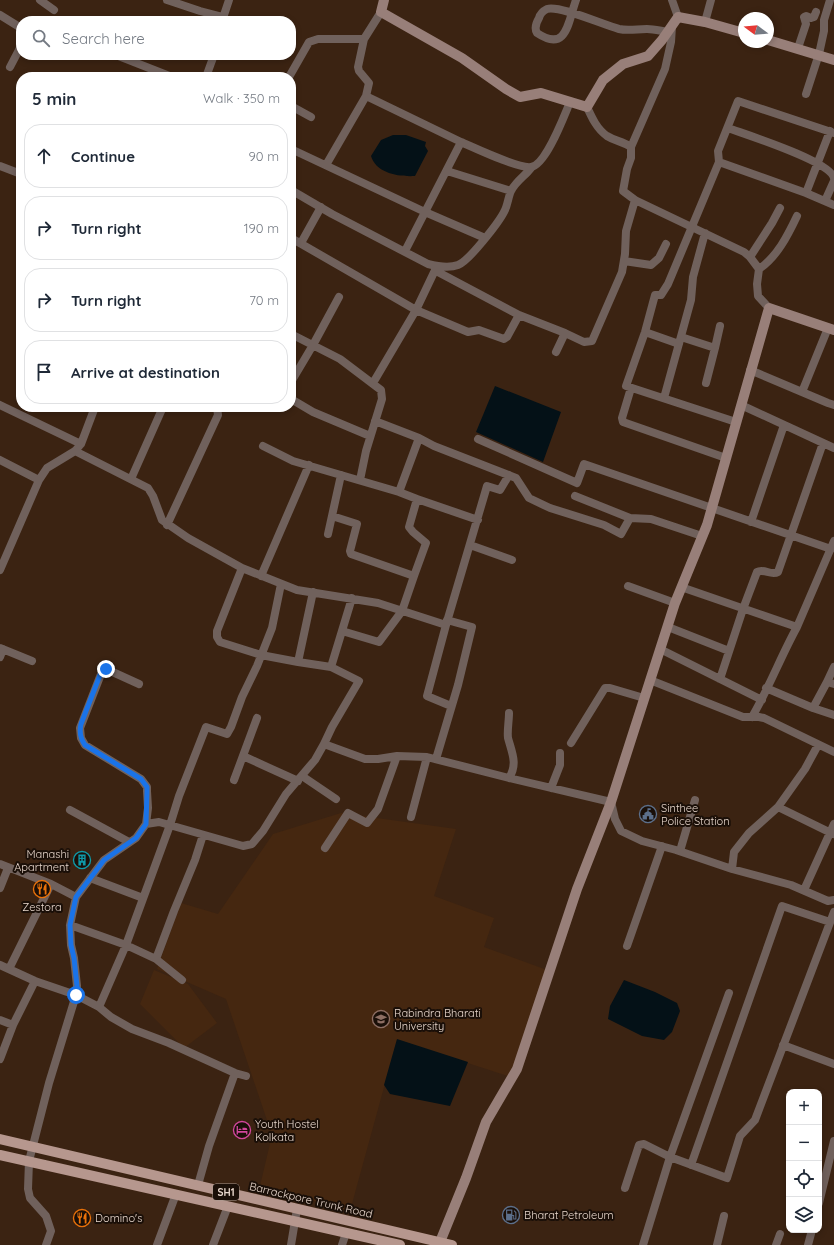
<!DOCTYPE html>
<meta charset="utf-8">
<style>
:root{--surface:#fff;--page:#f6f6f7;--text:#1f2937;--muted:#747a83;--line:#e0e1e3}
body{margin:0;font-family:Quicksand,sans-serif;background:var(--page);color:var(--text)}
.controls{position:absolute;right:12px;bottom:12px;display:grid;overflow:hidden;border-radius:8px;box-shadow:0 2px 6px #0003}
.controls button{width:36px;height:36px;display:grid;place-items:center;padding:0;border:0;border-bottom:1px solid var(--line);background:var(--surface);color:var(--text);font:20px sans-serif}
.compass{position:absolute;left:738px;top:12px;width:36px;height:36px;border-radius:50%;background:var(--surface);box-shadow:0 2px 6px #0003;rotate:286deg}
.stop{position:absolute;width:12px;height:12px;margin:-9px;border:3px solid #1a73e8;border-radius:50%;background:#fff}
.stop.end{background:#1a73e8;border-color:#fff;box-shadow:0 1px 4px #0008}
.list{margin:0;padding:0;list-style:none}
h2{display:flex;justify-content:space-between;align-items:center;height:52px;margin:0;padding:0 16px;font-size:17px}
h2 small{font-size:13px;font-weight:400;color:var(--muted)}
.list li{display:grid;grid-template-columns:26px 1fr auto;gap:12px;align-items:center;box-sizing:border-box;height:64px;margin:0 8px 8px;padding:0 8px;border:1px solid var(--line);border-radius:16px}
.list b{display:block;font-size:15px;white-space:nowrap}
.list em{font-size:13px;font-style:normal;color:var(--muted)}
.icon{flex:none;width:22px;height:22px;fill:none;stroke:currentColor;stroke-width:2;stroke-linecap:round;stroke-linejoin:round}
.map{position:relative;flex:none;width:834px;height:1245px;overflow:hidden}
.search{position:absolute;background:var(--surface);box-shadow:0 2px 6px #0003;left:16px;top:16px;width:280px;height:44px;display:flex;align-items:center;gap:10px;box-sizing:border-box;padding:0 14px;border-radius:16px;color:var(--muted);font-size:15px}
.panel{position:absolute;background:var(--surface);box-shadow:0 2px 6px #0003;left:16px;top:72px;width:280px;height:340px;border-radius:16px}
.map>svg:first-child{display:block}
.built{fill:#452710}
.water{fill:#041117}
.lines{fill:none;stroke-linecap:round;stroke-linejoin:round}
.street{stroke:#70615c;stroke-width:8}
.secondary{stroke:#987f79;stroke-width:10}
.primary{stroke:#b6978e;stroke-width:10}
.route{stroke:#1a73e8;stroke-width:5}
.labels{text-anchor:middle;stroke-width:4;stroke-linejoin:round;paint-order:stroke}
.shield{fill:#1a0f08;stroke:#aa9b91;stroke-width:1}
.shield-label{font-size:10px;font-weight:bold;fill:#e8d7cc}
.poi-label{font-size:11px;fill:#e8d7cc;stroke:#1a0f08;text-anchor:start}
.street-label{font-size:11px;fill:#e8d7cc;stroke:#1a0f08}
</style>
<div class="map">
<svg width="834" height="1245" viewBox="0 0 834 1245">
<rect width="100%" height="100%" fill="#3b2312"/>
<!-- built -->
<path class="built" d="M341,813L456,829L434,896L494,918L484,947L547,970L511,1077L397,1040L350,1211L260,1186L272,1135L226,999L157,969L181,903L218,914L273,834Z
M154,970L188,984L217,1023L184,1048L140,1004Z"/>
<!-- water -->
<path class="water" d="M393,135H406L426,142L425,146L428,151L415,176C398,177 376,173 371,156L381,140Z
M495,386L561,412L543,462L476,432Z
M624,980L655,992L677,1003L680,1011L672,1032L664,1040L642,1036L608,1019L610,1006Z
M397,1039L468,1062L450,1106L390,1094L384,1085Z"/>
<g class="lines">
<!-- street -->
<path class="street" d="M40,0L54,10
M167,0L200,11L223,17
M576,0C568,22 567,53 537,33C534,28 536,23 539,18C540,14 543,11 547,9C560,5 603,25 619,29C628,31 637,29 647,29C654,29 661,31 668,32
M672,0L678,17
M0,15L21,28
M222,21L229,0
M705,22L711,0
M798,48L806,24L804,17L806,16L811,18L814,17L816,12
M116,55L172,77
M10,67L21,46
M206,77L214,55
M289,77L309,42L318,39H364L381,12
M806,94L819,54L824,31V20L830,0
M366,96L461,142
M291,106L311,117
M587,107C592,118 597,129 607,136C615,141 622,141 631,147V158L627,169L623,191L635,200L744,252L750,257L759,269L757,284L758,296L769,308
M728,128C747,135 830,161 834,178
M834,133L738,101L718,151L719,162L806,193L834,205
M631,147L665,69L671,42L672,26
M291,149L425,212L485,238
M719,162L668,284L661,295H655L645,332L626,386L736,422
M326,165L366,96L369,83L359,71L358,67L364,39
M0,166L21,174
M447,171L511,191
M291,190L332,214L428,264C436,266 450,268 458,265C469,261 499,222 504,212C508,205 508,197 511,191C516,181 525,176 531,168
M806,193L830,131
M825,201L834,181
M291,238L416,310L373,383
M301,243L321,207
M405,251L461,142C475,148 519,169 531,167C546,165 564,116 570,102
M750,257L772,223L780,208
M624,261L651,265L659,258L666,244
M437,266L416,310L468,332L479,330L504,339L507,337L519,315L565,333
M759,269C777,257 788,235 797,216
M436,271L519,315
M645,332L679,344
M291,334L340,359L377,387L381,390L382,399L366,451L360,480
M681,337L715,348L720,326
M556,352L565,333L584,342L592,341L622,272L625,254L626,231L635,200
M750,370L828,403L834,405
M291,382L313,345L339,297
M706,383L715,348
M631,388L622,418L623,422L726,458
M802,392L828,328
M664,398L691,300L693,277L705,233
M291,399L313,412L370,436
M0,405L81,444
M741,405L834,448
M375,421L419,438
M478,439L577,483L584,464L831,549
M263,446L293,461L399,492L419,438L434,446L516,478L529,498L550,508L604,525L621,534L630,518L651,519L702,536
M75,451L148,488L153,496L162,520L188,538L242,568L297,590L378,603L446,625L427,696L451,706
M0,460L39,480
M131,479L163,407
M575,496L630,518
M417,499L478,520
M332,516L357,524L350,551L351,554L414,576L426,543L413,532L409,527L417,499L399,492
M751,522L784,425
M167,525L218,415L217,407
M328,534L341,475
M470,545L512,560
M242,568L217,631V637L220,642L261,655L298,662
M0,570L39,480L47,468L75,451L81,444L95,407
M261,576L309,465
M628,586L675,603
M681,587L797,627C781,656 769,688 752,717
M313,592L298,662L331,667L359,681L332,727L324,744
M446,625L487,486L500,490L509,475
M668,627L729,651
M797,627L834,541
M342,631L379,642L402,611L414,576
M0,648L32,661
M660,649L762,700
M0,657L3,649
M331,667L352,598
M720,679L743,609L757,572C764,568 771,576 778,572L823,443
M650,680L743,717H759L764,718L834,752
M827,682L834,667
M139,684L106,669H103L80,728L81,738L85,745L141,779L147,787V791L148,808L146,824L136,838L104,860L76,897L70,925L71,945L74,958L77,986L76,995L99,1007L111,1017L132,1029L169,1043L235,1073L246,1076
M766,688L813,708L827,682L834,684
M813,708L834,715
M571,743L605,688H610L644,698
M243,756L298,781
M436,759L458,685L472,627L447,620
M302,776L336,799
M509,778C518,764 512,753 508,738C507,731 509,721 509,713
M234,780L257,718
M551,788L560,765V753
M778,807L833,834
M70,810L129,842
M411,817L427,757
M146,824L159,822L243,846L252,844L263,831L286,794L315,760L324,744L365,759H378L397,756L427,757L509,778L611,802L615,819L621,831L642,841L676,850L732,869L791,885L828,901L834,900
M325,848L348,813L367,823L378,809L397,756
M680,851L695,800
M0,864L51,884
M732,869L734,852L749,833L778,807L805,769L818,745
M90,878L143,898
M0,888L8,868
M804,890L834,824
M70,925L126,945L156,959L182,980
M627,946L662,846
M156,959L174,911L195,860L203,835
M0,965L35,981L76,995L49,1083L29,1161L28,1189L30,1198L46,1216L51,1231L46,1245
M9,969L51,884L76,897
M99,1007L126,945L170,825L179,796L206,727L227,734L231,727L242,697L257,666L272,628L281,584
M0,1020L13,1025
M783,1045L834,1064
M0,1059L13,1025L35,981
M691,1165L782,906L830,922
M198,1185L209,1146L235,1073
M625,1188L639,1145L644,1144L670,1157L729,993
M819,1203L834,1141
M157,1245L176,1194
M213,1245L228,1206
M291,1245L297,1209
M342,1245L346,1233
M643,1245L670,1157L727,1178L740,1136L755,1120L834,912
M717,1245L724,1216
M776,1245L780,1234
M808,1245L812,1230"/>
<!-- secondary -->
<path class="secondary" d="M384,0L381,12L462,58L506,89L520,97L541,93L587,107L603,80L623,64L648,56L662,40L678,17L705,22L744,33
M768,40L834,60
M440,1242L466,1178L486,1122L517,1069L577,889L611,802L675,603L707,525L769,308L834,330"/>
<!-- primary -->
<path class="primary" d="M0,1139L452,1245
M0,1155L400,1245"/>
</g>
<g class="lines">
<!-- route -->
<path class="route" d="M76,995L77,986L74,958L71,945L70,925L76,897L104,860L136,838L146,824L147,792V787L141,779L85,745C80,738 79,732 81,724L102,670L106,669"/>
</g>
<!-- icons -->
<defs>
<g id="civic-ring" transform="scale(0.9)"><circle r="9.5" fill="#1a0f08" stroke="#5c6f8a" stroke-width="1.5"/><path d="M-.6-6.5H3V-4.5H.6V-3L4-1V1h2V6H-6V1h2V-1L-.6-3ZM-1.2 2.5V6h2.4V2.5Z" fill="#5c6f8a"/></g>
<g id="building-ring" transform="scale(0.9)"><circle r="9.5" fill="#1a0f08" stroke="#0f9aa8" stroke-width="1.5"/><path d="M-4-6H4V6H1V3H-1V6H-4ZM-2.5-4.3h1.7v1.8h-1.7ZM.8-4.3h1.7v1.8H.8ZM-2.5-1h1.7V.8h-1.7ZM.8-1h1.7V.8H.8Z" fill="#0f9aa8"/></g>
<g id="restaurant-ring" transform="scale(0.9)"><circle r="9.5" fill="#1a0f08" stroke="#e8710a" stroke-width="1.5"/><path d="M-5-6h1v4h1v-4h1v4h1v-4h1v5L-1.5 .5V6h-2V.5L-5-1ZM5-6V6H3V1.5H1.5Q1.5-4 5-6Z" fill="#e8710a"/></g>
<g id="university-ring" transform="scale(0.9)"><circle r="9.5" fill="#1a0f08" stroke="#8d6e63" stroke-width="1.5"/><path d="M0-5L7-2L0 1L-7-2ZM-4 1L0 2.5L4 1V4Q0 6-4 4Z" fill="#8d6e63"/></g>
<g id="hotel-ring" transform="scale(0.9)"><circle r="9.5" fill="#1a0f08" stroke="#d1479c" stroke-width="1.5"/><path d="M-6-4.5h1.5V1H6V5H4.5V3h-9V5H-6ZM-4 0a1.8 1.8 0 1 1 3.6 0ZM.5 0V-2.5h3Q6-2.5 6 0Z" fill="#d1479c"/></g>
<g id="fuel-ring" transform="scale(0.9)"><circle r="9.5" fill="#1a0f08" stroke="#5c6f8a" stroke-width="1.5"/><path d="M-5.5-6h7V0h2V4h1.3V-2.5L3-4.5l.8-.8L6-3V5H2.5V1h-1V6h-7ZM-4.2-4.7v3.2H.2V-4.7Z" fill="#5c6f8a"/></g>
</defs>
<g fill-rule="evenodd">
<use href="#civic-ring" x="648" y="814"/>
<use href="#building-ring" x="82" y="860"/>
<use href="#restaurant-ring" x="42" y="889"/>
<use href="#university-ring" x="381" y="1019"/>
<use href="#hotel-ring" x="242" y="1130"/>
<use href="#fuel-ring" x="511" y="1215"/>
<use href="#restaurant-ring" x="82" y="1218"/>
</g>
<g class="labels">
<!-- shield labels -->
<rect class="shield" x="213" y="1184" width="26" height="16" rx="3"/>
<g class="shield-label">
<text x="226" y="1196">SH1</text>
</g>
<!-- poi labels -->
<g class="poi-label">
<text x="661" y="812">Sinthee<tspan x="661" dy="13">Police Station</tspan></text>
<text x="69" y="858" text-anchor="end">Manashi<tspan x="69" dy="13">Apartment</tspan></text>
<text x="42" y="911" text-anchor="middle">Zestora</text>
<text x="394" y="1017">Rabindra Bharati<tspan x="394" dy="13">University</tspan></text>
<text x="255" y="1128">Youth Hostel<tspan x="255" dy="13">Kolkata</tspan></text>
<text x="524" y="1219">Bharat Petroleum</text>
<text x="95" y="1222">Domino's</text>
</g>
<!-- street labels -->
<g class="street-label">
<text transform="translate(311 1200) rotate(13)" y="4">Barrackpore Trunk Road</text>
</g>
</g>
</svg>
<div class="controls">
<button>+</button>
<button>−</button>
<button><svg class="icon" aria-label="locate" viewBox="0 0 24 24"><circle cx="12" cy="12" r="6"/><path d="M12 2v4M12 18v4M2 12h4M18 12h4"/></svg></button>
<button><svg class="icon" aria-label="layers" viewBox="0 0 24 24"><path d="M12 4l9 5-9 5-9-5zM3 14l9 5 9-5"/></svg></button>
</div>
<svg class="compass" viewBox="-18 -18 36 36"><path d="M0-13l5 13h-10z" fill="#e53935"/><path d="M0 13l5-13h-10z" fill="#747a83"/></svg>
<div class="stop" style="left:76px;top:995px"></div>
<div class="stop end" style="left:106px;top:669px"></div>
<div class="search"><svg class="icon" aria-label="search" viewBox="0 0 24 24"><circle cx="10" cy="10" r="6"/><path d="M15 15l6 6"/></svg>Search here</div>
<section class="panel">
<h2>5 min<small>Walk · 350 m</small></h2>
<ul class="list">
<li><svg class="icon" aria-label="ahead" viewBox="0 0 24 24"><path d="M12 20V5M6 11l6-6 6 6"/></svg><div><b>Continue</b></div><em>90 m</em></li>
<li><svg class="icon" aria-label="right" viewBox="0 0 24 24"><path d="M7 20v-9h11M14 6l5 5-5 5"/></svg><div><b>Turn right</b></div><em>190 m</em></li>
<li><svg class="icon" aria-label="right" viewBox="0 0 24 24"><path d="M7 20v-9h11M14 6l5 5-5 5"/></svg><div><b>Turn right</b></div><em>70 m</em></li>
<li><svg class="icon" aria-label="arrive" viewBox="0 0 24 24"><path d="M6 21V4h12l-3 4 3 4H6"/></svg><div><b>Arrive at destination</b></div></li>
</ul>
</section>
</div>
